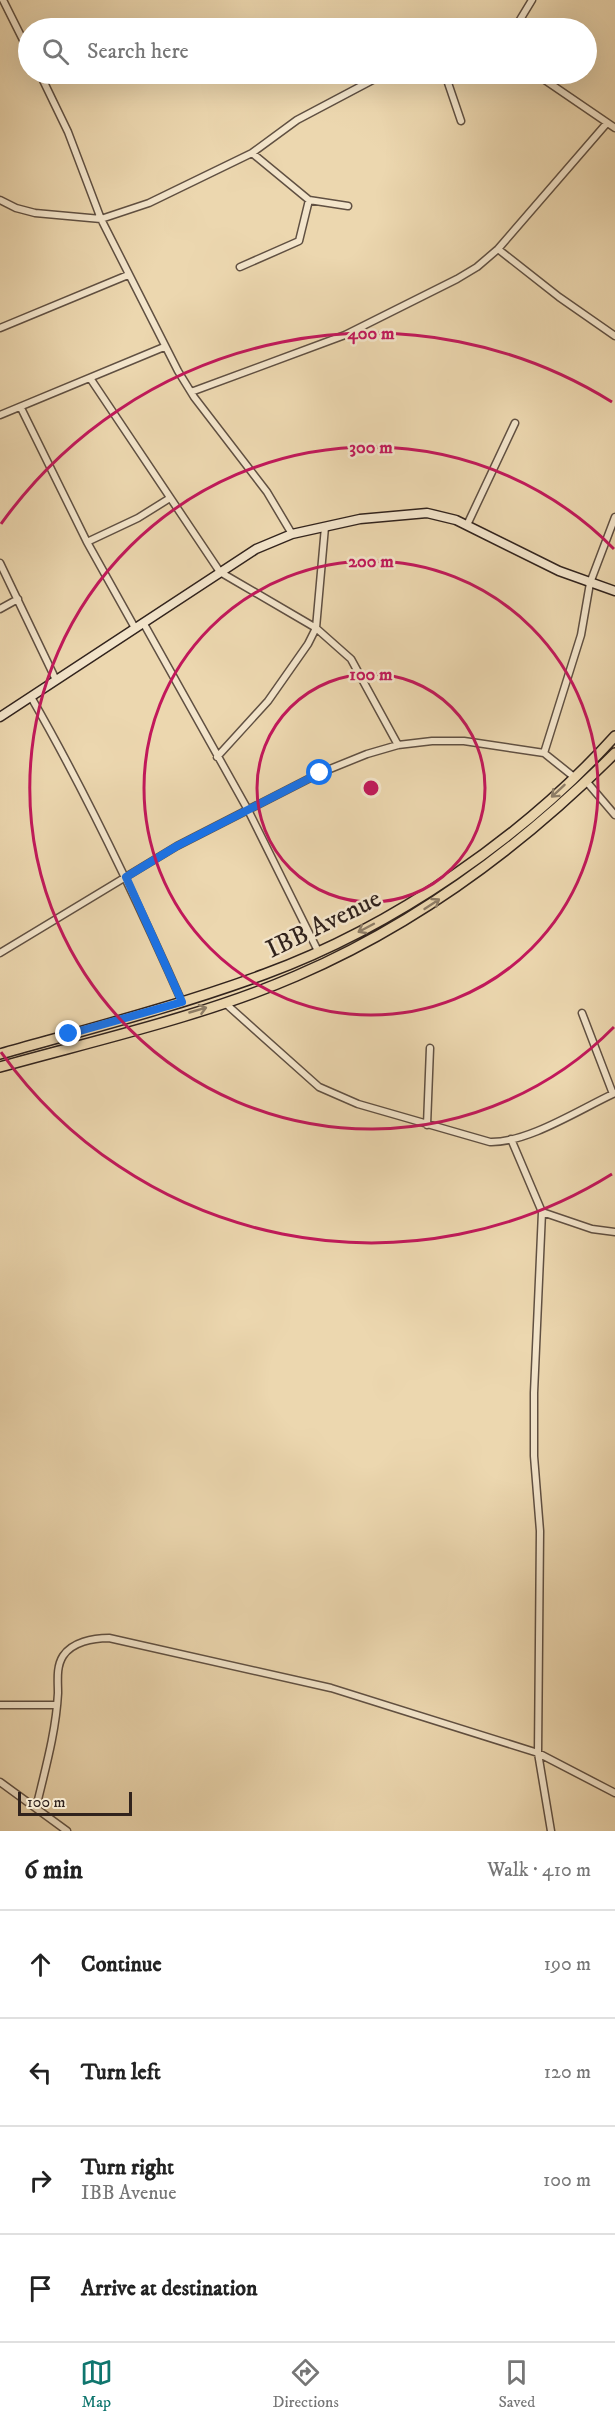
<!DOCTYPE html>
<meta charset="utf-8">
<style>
:root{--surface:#fff;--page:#f6f6f6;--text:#222;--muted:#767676;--line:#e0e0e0;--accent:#0f766e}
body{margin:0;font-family:"IM FELL DW Pica",serif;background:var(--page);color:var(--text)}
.scale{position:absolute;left:18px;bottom:15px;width:114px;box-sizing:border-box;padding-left:6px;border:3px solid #31231d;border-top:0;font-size:16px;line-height:21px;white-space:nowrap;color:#31231d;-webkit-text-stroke:4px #f3e5cb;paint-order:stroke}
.stop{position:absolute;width:18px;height:18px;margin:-14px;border:4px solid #1a73e8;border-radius:50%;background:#fff}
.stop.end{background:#1a73e8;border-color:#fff;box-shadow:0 2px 6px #0008}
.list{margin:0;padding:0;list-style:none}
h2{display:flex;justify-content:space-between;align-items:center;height:78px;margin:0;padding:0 24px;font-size:26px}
h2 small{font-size:20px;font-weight:400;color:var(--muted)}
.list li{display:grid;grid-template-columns:39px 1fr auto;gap:18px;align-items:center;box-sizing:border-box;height:108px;padding:0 24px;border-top:2px solid var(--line)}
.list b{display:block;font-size:22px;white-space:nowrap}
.list p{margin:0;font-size:20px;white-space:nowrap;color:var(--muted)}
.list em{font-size:20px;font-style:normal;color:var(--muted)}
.icon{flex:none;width:33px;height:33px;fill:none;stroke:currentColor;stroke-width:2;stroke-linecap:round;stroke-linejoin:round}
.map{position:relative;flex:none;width:615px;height:1831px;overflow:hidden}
.search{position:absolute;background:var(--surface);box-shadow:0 6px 24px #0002;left:18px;right:18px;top:18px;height:66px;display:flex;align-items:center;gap:15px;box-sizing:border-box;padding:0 21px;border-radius:33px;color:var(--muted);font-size:22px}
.sheet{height:510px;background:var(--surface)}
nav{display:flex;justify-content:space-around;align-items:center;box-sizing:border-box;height:84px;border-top:2px solid var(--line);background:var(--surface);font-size:16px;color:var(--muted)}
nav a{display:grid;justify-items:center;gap:3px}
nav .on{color:var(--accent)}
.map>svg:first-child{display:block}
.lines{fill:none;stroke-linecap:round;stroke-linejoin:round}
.street-casing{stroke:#605042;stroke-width:9}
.secondary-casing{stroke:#31231d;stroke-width:11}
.primary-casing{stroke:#31231d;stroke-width:12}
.street{stroke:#f3e5cb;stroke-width:6}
.secondary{stroke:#f3e5cb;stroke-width:8}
.primary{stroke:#ecd7af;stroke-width:9}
.oneway{stroke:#8e7d66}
.route{stroke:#1a73e8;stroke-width:8}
.ring{fill:none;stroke:#c2185b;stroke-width:3}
.labels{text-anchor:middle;stroke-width:5;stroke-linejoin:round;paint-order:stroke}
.street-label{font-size:26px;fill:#31231d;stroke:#f3e5cb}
.centre{fill:#c2185b;stroke:#f3e5cb;stroke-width:3}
.ring-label{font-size:18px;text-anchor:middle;font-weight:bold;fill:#c2185b;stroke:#f3e5cb;stroke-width:5;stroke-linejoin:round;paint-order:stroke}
</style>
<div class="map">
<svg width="615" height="1831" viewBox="0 0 615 1831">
<rect width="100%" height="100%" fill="#ecd7af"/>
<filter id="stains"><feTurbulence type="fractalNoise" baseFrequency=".00333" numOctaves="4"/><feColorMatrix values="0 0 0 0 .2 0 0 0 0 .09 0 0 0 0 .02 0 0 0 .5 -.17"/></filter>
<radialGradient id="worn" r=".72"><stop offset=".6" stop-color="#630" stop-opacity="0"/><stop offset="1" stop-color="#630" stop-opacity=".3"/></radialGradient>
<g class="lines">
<!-- street casing -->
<g class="street-casing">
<path id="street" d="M3,0L28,50
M515,28L532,0
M40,74L68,132L101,219L178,371L194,397L267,492L292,534
M445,74L461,121
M536,74L615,128
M252,153L309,200L348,206
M0,200L16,208L35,213L101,219L149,203L252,153L297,120L384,74
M498,249L559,297L615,336
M240,267L299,241L309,200
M0,328L128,275
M90,378L220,572L316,628L351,659L398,745
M191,392L345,335L457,279L477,267L498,249L607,123
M21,408L87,542L135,628
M0,415L164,347
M467,525L515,423
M87,542L138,518L170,498
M0,563L56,680
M0,609L18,599
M144,624L248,810L318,951
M31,697C88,796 136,898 182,1002
M544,753L581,635L590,583L615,517
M217,757L268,701L308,644L316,628L325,527
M586,781L615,815
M0,953L177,846L320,773L367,754L398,745L432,741H464L544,753L574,777
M225,1003L319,1087L358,1104L490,1142C528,1143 580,1109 615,1093
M582,1013L613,1094
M427,1125L430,1048
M511,1139L542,1212L534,1393V1456L540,1531L538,1753L551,1831
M542,1212L592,1229L615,1232
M0,1705H57
M0,1782L67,1831
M36,1808C45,1770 56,1732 58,1693C58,1681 56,1667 63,1656C72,1642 93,1638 109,1638L331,1688L538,1753L615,1793"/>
</g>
<!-- secondary casing -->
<g class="secondary-casing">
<path id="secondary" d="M0,717L256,549L292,534L360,519L427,513L456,520L559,571L615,591"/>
</g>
<!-- primary casing -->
<g class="primary-casing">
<path id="primary" d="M0,1054C89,1029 178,1006 265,974C393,927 524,837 615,736
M0,1067C97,1040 204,1016 296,976C417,924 523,845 615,753"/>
</g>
<!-- street -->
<use href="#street" class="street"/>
<!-- secondary -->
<use href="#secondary" class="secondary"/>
<!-- primary -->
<use href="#primary" class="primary"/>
</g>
<!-- one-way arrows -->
<defs><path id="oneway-shaft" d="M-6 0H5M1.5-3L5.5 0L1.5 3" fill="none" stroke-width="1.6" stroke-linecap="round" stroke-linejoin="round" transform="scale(1.5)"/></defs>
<g class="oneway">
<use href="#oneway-shaft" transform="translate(558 791) rotate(137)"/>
<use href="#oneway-shaft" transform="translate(432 904) rotate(-33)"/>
<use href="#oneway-shaft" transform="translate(366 928) rotate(152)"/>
<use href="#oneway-shaft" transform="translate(198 1010) rotate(-16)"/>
</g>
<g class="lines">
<!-- route -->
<path class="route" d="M69,1034L182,1002L126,877L177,846L320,773"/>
</g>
<!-- distance rings -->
<g class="ring">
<circle cx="371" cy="788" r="114"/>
<circle cx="371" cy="788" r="227"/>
<path d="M614 1027A341 341 0 1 1 614 549"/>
<path d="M612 1174A455 455 0 0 1 1 1052M1 524A455 455 0 0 1 612 402"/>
</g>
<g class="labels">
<!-- street labels -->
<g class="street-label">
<text transform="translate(323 923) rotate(-26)" y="9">IBB Avenue</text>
</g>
</g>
<circle cx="371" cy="788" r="9" class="centre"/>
<g class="ring-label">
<text x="371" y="339">400 m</text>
<text x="371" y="453">300 m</text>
<text x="371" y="567">200 m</text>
<text x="371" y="680">100 m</text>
</g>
<rect width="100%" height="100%" filter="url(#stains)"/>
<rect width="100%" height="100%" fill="url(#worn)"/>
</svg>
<div class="scale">100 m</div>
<div class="stop" style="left:320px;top:773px"></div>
<div class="stop end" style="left:69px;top:1034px"></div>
<div class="search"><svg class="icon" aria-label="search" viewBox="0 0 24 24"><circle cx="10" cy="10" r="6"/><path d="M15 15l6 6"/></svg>Search here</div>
</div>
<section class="sheet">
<h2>6 min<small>Walk · 410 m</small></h2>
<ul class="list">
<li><svg class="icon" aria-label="ahead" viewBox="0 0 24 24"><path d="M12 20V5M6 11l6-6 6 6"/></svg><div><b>Continue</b></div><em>190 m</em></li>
<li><svg class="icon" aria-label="left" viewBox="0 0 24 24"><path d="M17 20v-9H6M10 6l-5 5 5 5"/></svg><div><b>Turn left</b></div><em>120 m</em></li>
<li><svg class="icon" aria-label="right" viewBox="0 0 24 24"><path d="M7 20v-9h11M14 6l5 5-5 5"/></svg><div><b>Turn right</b><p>IBB Avenue</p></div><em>100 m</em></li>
<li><svg class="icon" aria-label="arrive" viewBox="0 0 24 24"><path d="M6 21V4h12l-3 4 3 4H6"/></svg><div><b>Arrive at destination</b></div></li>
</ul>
</section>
<nav>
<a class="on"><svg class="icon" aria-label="map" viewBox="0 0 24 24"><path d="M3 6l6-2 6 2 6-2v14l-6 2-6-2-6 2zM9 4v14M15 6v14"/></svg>Map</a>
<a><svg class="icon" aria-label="directions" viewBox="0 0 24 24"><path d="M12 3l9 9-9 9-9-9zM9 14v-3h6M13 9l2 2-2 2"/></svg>Directions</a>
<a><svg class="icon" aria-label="saved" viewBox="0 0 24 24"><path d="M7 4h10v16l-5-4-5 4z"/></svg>Saved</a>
</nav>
